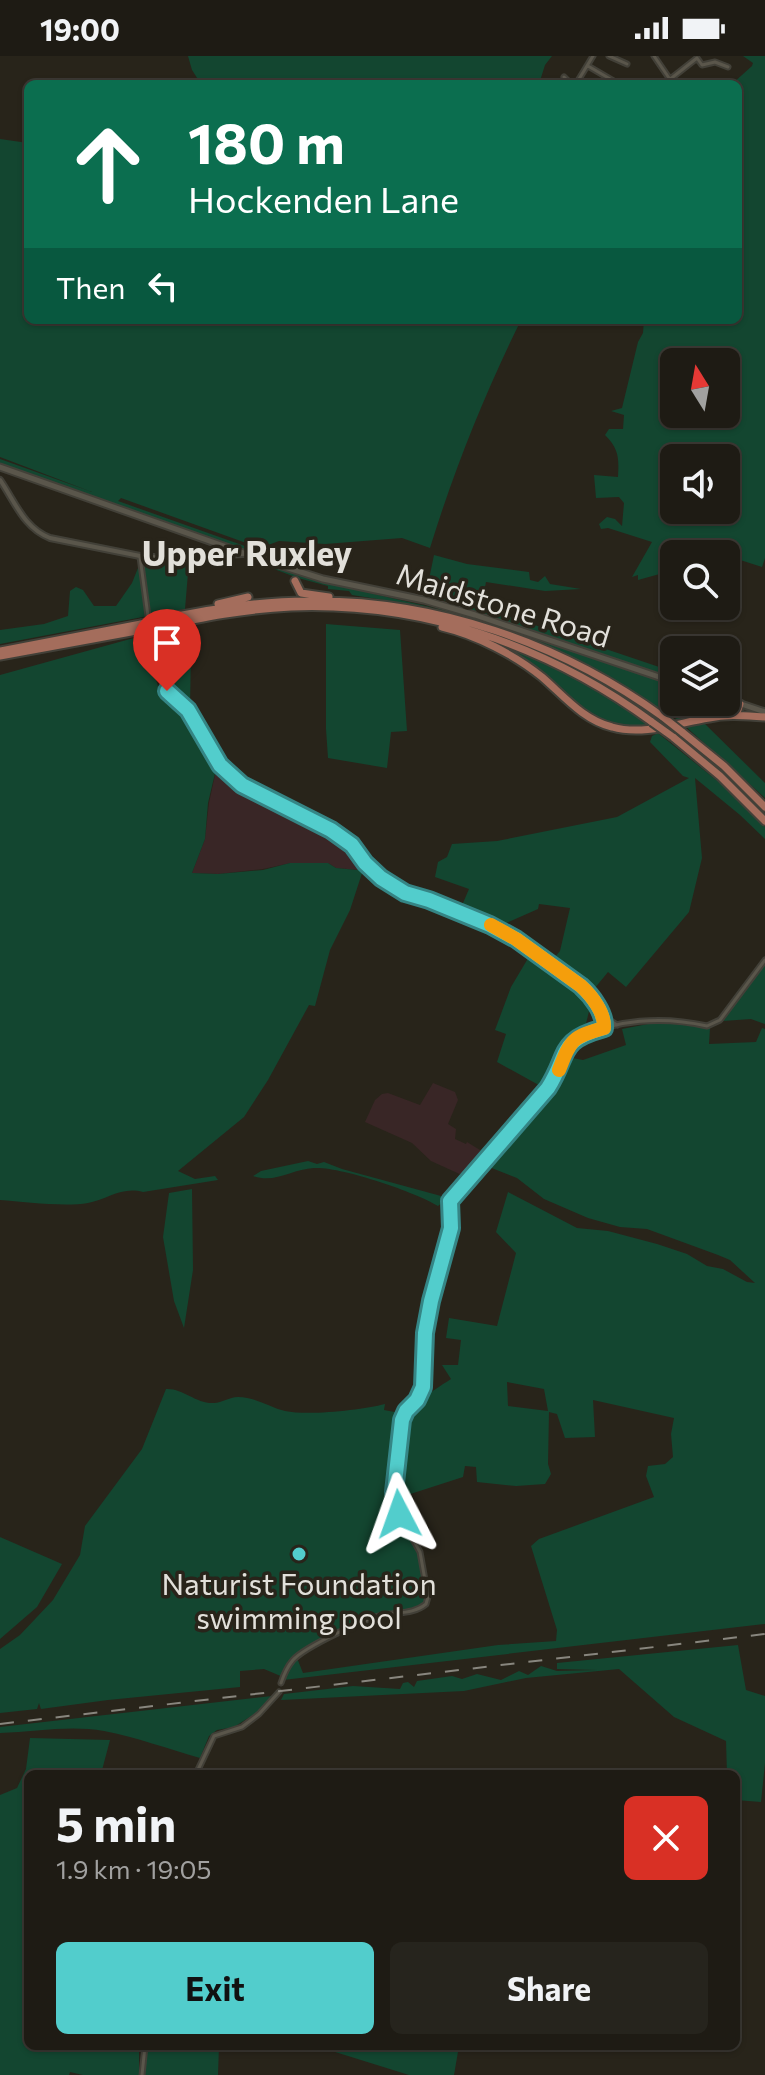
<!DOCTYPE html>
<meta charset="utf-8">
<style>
:root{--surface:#1e1b14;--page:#26241d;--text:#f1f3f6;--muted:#a1a1a0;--line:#3c3934;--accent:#52cdcc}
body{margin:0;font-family:Commissioner,sans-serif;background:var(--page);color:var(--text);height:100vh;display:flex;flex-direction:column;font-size:30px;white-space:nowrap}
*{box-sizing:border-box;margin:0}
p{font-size:26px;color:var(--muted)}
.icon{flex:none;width:44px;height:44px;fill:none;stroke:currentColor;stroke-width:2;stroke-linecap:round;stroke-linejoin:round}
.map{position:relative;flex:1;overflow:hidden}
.panel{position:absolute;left:24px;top:1714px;width:716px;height:280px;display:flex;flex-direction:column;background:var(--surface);border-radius:12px;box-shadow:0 2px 6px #0004,0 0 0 2px var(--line)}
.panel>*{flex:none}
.guide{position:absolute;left:24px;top:24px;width:718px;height:244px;border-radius:12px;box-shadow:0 2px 6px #0004,0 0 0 2px var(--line);background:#0b6e4f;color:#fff;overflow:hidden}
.needle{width:52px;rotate:349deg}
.tools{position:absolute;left:660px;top:292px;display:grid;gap:16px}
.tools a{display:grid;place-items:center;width:80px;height:80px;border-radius:12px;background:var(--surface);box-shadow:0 2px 6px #0004,0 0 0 2px var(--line);font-size:40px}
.pin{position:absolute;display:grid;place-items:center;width:68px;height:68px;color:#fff;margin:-82px -34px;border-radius:50% 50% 50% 0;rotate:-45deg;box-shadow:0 0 8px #0007}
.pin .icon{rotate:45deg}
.me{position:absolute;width:88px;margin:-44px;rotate:356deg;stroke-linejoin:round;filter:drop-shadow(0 0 6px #0008)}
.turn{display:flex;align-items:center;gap:28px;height:168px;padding:0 32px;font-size:36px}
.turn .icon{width:104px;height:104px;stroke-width:2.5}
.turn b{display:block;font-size:56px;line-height:68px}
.then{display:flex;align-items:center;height:76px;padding:0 32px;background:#0003;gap:16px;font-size:30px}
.round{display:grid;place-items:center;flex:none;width:84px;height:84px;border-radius:12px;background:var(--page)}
.overview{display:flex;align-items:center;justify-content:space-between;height:136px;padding:0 32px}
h1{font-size:48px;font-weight:700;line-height:60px}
.action{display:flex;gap:16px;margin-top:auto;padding:16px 32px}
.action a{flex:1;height:92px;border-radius:12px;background:var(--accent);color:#111;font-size:32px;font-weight:700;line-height:92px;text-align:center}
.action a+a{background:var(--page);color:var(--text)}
.status{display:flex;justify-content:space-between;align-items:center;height:56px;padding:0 40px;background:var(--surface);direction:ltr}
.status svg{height:22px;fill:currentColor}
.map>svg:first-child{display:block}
.industrial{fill:#392626}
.green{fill:#134630;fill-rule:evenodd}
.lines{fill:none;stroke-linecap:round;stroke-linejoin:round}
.minor-casing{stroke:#424038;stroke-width:7}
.tertiary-casing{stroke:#424038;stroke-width:8}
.secondary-casing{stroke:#424038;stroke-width:9}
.trunk-casing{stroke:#424038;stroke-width:11}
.minor{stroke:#5a564b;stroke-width:3}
.tertiary{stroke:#5a564b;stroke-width:4}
.secondary{stroke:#5a564b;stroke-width:5}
.trunk{stroke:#a46d5c;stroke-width:7}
.rail{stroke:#88867e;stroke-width:2;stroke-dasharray:14 14;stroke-linecap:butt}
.trunk-bridge-casing{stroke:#424038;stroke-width:11;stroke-linecap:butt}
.trunk-bridge{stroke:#a46d5c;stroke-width:7}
.route-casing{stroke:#358585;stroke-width:20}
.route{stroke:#52cdcc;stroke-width:14}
.slow{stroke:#f59e0b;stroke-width:14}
.poi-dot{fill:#52cdcc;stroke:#28241a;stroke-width:3}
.labels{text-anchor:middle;stroke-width:7;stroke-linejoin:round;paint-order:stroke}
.street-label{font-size:30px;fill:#e2e0da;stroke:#28241a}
.poi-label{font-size:30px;fill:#e2e0da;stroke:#28241a}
.quarter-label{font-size:34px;font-weight:bold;fill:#e2e0da;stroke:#28241a}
</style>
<div class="status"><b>19:00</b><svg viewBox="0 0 49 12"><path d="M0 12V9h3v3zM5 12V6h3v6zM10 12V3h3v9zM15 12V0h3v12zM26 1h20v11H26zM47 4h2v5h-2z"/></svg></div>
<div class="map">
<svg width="765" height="2019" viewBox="0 0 765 2019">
<rect width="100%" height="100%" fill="#28241a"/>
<!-- industrial -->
<path class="industrial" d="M 218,705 L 242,729 L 331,775 L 352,789 L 365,807 L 358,814 L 336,812 L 328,807 L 291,807 L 263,813 L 218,818 L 192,817 L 205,783 L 209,747 Z
M 433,1027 L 455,1036 L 458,1044 L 448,1068 L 456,1073 L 455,1083 L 466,1088 L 467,1086 L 488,1099 L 465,1125 L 464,1120 L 431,1105 L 412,1087 L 365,1066 L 375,1044 L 382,1038 L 388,1037 L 420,1049 Z"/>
<!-- green -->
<path class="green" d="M 188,0 L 552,0 L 545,9 L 539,28 L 201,28 L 192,14 Z
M 743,0 L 765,0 L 765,502 L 762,511 L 734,502 L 726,503 L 726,498 L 674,498 L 674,514 L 638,524 L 638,519 L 632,521 L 652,486 L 608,472 L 601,473 L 599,468 L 607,461 L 615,463 L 622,470 L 624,447 L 619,441 L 596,442 L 594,419 L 618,421 C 619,402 619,393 605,379 L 609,373 L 623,373 L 624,359 L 611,355 L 622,352 L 638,286 L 643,277 L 644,264 L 738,264 L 738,28 L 732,28 L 752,10 L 753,7 ZM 674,306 L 726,306 L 726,358 L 674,358 ZM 674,402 L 726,402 L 726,454 L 674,454 Z
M 0,83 L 28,87 L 28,264 L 521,264 C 485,337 454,414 430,492 L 402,482 L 325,488 L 279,485 L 260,492 L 121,442 L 118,445 L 259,495 L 247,497 L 0,408 L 0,403 L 92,436 L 0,401 Z
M 434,499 L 467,508 L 529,516 L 530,524 L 538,526 L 545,520 L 550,528 L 581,533 L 545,535 L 486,526 L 481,551 L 674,616 L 674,623 L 426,538 Z
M 239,500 L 335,529 L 474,561 L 674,629 L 674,646 L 725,646 L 731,648 L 734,653 L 731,656 L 680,665 L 584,607 L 530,584 L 434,552 L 352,539 L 349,535 L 328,533 L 328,530 L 298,522 Z
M 148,503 L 189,505 L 185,553 L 0,588 L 0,574 L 44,568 L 68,560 L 70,535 L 76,531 L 83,534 L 94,550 L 116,550 L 132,527 L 138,512 L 149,508 Z
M 326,568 L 400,574 L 407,675 L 391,676 L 387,712 L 328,702 L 326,673 Z
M 474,579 C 538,600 597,629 650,671 C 593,672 585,651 543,619 C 523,603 496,592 474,579 Z
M 141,580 L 158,630 L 189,662 L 217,709 L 208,747 L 205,783 L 192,817 L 218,818 L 263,814 L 290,807 L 328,807 L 336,812 L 357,814 L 365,808 L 350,854 L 330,894 L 315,950 L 309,949 L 268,1024 L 244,1061 L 178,1115 L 195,1123 L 215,1120 L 218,1124 L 143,1136 C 122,1130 108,1143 88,1147 C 65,1151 24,1146 0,1144 L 0,619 Z
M 191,594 L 190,652 L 169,633 L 164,622 Z
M 702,665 L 765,727 L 765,742 L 684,669 Z
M 658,677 L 725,731 L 765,771 L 765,783 L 740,759 L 695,722 L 702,802 L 689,856 L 626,931 L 608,916 L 590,938 L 550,907 L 560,895 L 570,852 L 539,848 L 538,853 L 502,869 L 460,854 L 469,833 L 435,821 L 438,806 L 447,801 L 452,788 L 497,785 L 617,761 L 689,722 L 683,720 L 650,686 L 652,680 Z
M 522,888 L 589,939 L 591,947 L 584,976 L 573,982 L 546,1033 L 497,1006 L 506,978 L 495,974 L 511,931 L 530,899 L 522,892 Z
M 765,907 L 765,968 L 751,963 L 723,965 Z
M 658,966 L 710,972 L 709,988 L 756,986 L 762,972 L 765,973 L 765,1568 L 283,1624 L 283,1621 L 264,1613 L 240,1615 L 240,1631 L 108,1644 L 41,1653 L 39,1647 L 37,1653 L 0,1657 L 0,1593 L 20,1579 L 53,1544 L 80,1499 L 85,1470 L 142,1393 L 166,1333 C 183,1332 196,1348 214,1347 C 222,1347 229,1341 238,1341 C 255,1341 269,1351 285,1355 C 308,1360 362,1354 385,1348 L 384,1354 L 400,1357 L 393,1447 L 420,1496 L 428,1541 L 425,1548 L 412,1555 L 384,1558 L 307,1594 L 297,1602 L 303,1617 L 498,1589 L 556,1585 L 557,1574 L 531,1490 L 539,1483 L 654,1441 L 646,1420 L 648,1410 L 665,1408 L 673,1401 L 671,1378 L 674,1362 L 593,1344 L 595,1381 L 565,1382 L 557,1358 L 549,1356 L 548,1408 L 551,1418 L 545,1428 L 516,1430 L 477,1426 L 476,1411 L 465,1410 L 463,1421 L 398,1442 C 397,1429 400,1416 402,1404 C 408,1352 406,1352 451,1323 L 442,1309 L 458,1309 L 461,1284 L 446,1282 L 449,1262 L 497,1270 L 516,1197 L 496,1176 L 508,1136 L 577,1172 L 608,1175 L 657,1188 L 687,1198 L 707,1210 L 723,1213 L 747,1226 L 755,1227 L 730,1204 L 718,1199 L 647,1173 L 620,1171 L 588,1162 L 544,1143 L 517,1122 L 484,1109 L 551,1032 L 567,1001 L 583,1004 L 626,989 L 622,973 ZM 507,1326 L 544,1333 L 548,1355 L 508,1350 Z
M 308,1105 L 317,1108 L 324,1106 L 342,1113 L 441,1140 L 444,1145 L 438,1150 C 416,1136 339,1110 314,1112 C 292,1113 275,1128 253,1120 L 261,1115 Z
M 192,1133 L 193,1214 L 184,1272 L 174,1245 L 163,1181 L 169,1137 Z
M 0,1481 L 62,1508 L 37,1551 L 0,1583 Z
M 738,1589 L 746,1634 L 765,1640 L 765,1707 L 761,1746 L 736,1744 L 736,1718 L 727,1718 L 726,1685 L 674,1661 L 619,1613 L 526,1622 L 464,1635 L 281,1644 L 284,1638 L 353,1630 L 400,1633 L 403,1627 L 408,1626 L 414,1631 L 417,1625 L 452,1620 L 462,1623 L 477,1618 L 501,1624 L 519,1615 L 528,1619 L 541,1610 L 557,1615 L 597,1614 L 557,1613 L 557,1607 Z
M 272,1640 L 256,1657 L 234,1671 L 217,1674 L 209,1680 L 200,1702 C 168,1693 136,1681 104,1675 C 69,1669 35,1676 0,1677 L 0,1671 Z
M 30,1682 L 110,1684 L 101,1718 L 28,1718 L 28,1990 L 139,1990 L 139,2019 L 83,2019 L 70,2016 L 69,2019 L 0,2019 L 0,1739 L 17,1732 L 26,1713 Z
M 147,1990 L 219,1990 L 218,2019 L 145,2019 Z
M 303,1990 L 459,1990 L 454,2019 L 409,2019 L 332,1995 Z"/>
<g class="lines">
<defs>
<path id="minor" d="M 609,0 L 627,8
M 654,0 L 669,22
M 588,10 L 617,27
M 564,21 L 571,28
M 639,27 L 640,28
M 576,28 L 593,0
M 664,28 L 697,2 L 702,9 L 715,6 L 728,11
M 140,501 L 148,560
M 151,576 L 157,616 L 167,635 L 188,654 L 220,709 L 242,729 L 331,774 L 352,789 L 365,807 L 381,822 L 405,837 L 429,844 L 490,869 L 516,883 L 581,930 C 597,943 598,958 617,969
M 281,1627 C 284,1618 287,1611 293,1604 C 305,1591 365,1562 384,1559 C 398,1556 414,1558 426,1548 L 428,1541 L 420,1496 L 399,1458 L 395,1445 L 395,1427 L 402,1364 L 406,1355 L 417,1344 L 423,1331 L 425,1277 L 431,1245 L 451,1172 L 450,1145 L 548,1032 C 557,1017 562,995 574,983 C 616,963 663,960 707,970 L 720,964 L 765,904
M 196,1718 L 214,1680 L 242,1671 L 259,1658 L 279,1636
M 142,2019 L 145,1990"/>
<path id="tertiary" d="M 0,424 C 15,446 24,472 50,482 L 140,500 L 165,502 L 243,498"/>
<path id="secondary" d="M 0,411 L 266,505 L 323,523 L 424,544 L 475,559 L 674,626
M 726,643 L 765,656"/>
<path id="trunk" d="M 295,525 L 301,537 L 329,541
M 218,548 L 248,541
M 156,564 C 206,554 257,545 308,545 C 435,543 561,587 663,661
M 158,571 C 201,562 246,553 291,551 C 422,546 547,589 652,666
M 442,571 C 476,579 515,599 542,621 C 563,639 583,664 612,671 C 644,680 677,667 709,662 C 728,658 746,660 765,661
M 0,595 L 141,568
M 0,600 L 142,574
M 731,659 L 738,654 L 740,648
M 682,676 L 724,710 L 765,751
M 673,681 L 720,720 L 765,765"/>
</defs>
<!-- minor casing -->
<use href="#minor" class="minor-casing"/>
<!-- tertiary casing -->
<use href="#tertiary" class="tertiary-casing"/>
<!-- secondary casing -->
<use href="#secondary" class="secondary-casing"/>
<!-- trunk casing -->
<use href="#trunk" class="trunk-casing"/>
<!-- minor -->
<use href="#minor" class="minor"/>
<!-- tertiary -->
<use href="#tertiary" class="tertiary"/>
<!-- secondary -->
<use href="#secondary" class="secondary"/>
<!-- trunk -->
<use href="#trunk" class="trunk"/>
<!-- rail -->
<path class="rail" d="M 0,1668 L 765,1578"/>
<defs>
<path id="trunk-bridge" d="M 141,568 L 156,564
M 142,574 L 158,571
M 663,661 L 682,676
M 652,666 L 673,681"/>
</defs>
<!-- trunk-bridge casing -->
<use href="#trunk-bridge" class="trunk-bridge-casing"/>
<!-- trunk-bridge -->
<use href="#trunk-bridge" class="trunk-bridge"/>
</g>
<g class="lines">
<defs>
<path id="route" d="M 167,635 L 188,654 L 220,709 L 242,729 L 331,774 L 352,789 L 365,807 L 381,822 L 405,837 L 429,844 L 490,869 L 516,883 L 581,930 C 592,940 605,957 604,972 C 557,985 570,997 548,1032 L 450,1145 L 451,1172 L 431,1245 L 425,1277 L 423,1331 L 417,1344 L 406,1355 L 402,1364 L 394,1436 L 399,1458"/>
</defs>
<!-- route casing -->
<use href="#route" class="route-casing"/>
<!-- route -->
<use href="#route" class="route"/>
<!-- slow -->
<path class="slow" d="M 491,869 L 516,883 L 581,930 C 592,940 605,957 604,972 C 572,981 571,983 559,1014"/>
</g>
<!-- markers -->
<circle class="poi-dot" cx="299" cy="1498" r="8"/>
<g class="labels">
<!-- street labels -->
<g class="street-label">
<text transform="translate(503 550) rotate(17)" y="10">Maidstone Road</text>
</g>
<!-- poi labels -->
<g class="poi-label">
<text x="299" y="1539">Naturist Foundation<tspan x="299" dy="34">swimming pool</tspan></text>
</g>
<!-- quarter labels -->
<g class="quarter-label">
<text x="247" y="510">Upper Ruxley</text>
</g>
</g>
</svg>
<div class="tools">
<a><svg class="needle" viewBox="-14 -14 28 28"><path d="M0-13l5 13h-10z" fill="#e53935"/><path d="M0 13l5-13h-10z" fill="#a1a1a0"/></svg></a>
<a><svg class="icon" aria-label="sound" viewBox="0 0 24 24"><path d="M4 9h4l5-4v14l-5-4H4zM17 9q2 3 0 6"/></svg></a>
<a><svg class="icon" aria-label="search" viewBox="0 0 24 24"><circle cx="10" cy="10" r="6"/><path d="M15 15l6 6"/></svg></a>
<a><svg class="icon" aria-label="layers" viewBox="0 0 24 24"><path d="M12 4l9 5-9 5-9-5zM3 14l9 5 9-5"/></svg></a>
</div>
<div class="pin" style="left:167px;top:635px;background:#d93025"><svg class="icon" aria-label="arrive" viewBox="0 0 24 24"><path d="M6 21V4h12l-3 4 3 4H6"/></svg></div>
<svg class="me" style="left:399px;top:1458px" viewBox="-20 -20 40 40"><path d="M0-17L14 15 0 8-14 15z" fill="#52cdcc" stroke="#fff" stroke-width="4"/></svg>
<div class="guide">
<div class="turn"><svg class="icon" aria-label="ahead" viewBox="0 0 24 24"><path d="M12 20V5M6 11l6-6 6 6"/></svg><div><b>180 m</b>Hockenden Lane</div></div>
<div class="then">Then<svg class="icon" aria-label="left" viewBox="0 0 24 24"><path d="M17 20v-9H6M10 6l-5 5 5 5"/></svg></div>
</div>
<section class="panel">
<div class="overview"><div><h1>5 min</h1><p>1.9 km · 19:05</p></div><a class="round" style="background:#d93025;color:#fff"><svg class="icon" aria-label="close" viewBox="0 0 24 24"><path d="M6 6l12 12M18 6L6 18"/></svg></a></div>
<div class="action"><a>Exit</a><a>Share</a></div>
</section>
</div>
